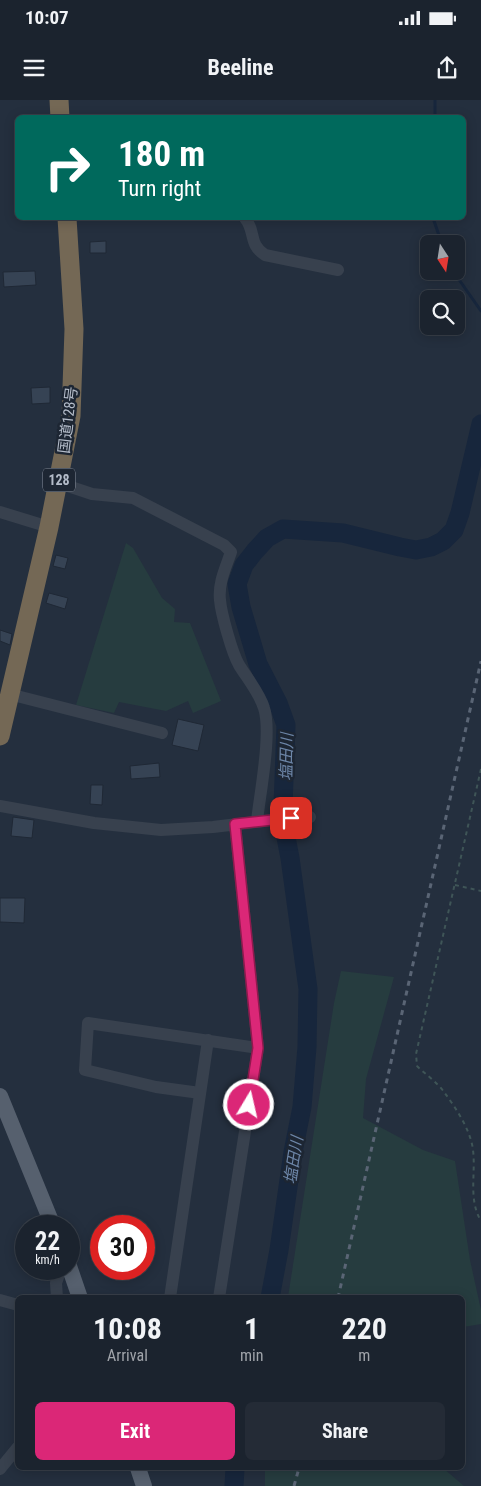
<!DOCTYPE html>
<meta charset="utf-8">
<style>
:root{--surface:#1b232e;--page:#242b36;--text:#f1f3f6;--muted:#a0a4aa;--line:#39404a;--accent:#db2777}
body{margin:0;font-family:"Roboto Condensed","Noto Sans JP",sans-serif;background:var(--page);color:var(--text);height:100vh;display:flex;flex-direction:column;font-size:19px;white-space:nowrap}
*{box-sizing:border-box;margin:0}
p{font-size:16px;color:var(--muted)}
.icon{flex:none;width:28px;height:28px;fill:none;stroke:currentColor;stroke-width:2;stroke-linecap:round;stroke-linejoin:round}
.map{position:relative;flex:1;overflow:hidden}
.details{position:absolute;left:15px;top:1195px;width:450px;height:175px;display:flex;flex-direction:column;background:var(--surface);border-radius:8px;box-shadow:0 2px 12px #0003,0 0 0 1px var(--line)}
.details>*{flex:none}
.top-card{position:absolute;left:15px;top:15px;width:451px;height:105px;border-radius:8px;box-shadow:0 2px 12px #0003,0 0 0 1px var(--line);background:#00695c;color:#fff;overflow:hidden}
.needle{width:32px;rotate:168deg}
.buttons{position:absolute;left:420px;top:135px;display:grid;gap:10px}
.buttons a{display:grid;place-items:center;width:45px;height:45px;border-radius:8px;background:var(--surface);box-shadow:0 2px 12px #0003,0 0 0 1px var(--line);font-size:25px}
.speed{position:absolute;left:15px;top:1115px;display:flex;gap:10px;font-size:25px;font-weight:700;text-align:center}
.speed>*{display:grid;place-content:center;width:65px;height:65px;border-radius:50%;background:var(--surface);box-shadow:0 2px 12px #0003,0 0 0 1px var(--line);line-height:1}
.speed small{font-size:12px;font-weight:400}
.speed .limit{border:8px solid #d22;background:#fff;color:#111}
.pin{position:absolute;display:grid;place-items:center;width:42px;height:42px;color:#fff;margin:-21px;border-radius:10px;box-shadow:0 2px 8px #0006}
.me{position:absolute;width:55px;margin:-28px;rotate:9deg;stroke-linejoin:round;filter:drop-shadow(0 0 4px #0008)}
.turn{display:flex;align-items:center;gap:18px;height:105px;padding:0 20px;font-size:22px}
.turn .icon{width:65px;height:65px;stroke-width:2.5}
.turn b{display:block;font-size:35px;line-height:42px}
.eta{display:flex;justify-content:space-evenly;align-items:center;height:85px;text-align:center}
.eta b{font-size:30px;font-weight:700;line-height:35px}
.primary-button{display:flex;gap:10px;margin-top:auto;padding:10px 20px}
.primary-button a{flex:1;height:58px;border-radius:8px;background:var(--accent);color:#fff;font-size:20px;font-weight:700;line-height:58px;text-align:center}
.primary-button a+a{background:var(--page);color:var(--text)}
.status{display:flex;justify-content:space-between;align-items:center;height:35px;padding:0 25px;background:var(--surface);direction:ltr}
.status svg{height:14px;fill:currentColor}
header{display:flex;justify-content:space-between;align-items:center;height:65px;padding:0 20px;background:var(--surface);font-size:22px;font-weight:700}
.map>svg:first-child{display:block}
.green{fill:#263c3f}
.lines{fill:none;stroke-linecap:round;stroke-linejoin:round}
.stream{stroke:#17263c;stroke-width:3}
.river{stroke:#17263c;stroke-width:19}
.building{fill:#364354;stroke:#1f2835}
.path{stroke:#3f5557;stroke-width:2;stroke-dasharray:4 4;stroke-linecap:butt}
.minor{stroke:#38414e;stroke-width:12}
.major{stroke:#56606e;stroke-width:16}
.highway{stroke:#746855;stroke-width:19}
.rail{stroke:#5a6575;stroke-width:3;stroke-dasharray:5 5;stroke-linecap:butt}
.route-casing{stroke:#8e194d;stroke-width:12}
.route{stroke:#db2777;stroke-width:9}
.labels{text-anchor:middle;stroke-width:5;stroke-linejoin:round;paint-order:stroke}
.shield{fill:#1d2633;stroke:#878f9c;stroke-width:1}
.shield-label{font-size:14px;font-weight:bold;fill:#b4bcc9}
.street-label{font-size:15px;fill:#b4bcc9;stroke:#1d2633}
.water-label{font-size:16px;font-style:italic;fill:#6d86a8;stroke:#1d2633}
</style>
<div class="status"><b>10:07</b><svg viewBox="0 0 49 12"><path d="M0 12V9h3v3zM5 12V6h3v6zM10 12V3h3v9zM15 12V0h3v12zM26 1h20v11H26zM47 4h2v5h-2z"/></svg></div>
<header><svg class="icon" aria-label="menu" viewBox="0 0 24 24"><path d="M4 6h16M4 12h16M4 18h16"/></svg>Beeline<svg class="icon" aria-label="share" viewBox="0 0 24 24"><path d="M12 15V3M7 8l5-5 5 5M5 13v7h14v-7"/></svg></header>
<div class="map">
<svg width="481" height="1386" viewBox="0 0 481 1386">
<rect width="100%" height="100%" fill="#242f3e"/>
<!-- green -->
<path class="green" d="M 126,443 L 133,448 L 162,498 L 175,509 L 174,522 L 190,523 L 221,601 L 193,613 L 188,601 L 166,611 L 119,602 L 114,613 L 76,605 Z
M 341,871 L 394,877 L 366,979 L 363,1018 L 423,1050 L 455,1061 L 470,1160 L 481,1210 L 481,1224 L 463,1227 L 462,1198 L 288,1197 L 334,903 Z
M 265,1368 L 443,1368 L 464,1386 L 265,1386 Z"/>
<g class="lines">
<!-- stream -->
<path class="stream" d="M 435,0 L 435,18
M 433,118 L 442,144
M 453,171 L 481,211"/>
<!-- river -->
<path class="river" d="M 270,1198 L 279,1150 L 293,1052 L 302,1007 L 307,947 L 308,889 L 290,758 L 284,727 L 283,706 L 286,625 L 278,603 L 258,564 L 241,507 L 237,484 L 244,465 L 255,451 L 267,438 L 283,429 L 343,433 L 400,447 L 416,450 L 431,447 L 443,441 L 454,430 L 460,413 L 481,324
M 234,1386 L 235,1368"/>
</g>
<!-- building -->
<path class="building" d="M 106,141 L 106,153 L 90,153 L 90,142 Z
M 35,171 L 36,185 L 4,187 L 3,172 Z
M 50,287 L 50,303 L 32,304 L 31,288 Z
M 56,455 L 68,458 L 65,469 L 53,466 Z
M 49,493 L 68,498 L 65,509 L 46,503 Z
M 0,530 L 12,534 L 10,545 L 0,541 Z
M 178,619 L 204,625 L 198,651 L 172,645 Z
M 159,663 L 160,677 L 131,679 L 130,666 Z
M 91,685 L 103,685 L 102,705 L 90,704 Z
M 13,717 L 34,720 L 32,738 L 11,736 Z
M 0,798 L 25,798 L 24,823 L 0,822 Z"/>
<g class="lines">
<!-- path -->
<path class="path" d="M 481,669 L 416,954 L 417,966 C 425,974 437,982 444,992 C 456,1008 471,1031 473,1050 C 476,1074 468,1099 481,1121
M 455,785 L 481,791"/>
<!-- minor -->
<path class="minor" d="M 245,118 C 256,131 248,144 265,155 L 338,170
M 59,383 L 92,394 L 133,398 L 224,445 L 231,452 C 226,467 218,483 220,500 C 221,513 232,553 239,565 C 247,578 260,594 264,608 C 272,633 260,693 257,721
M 0,412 L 49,427
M 9,594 L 162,633
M 0,706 L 94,723 L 161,730 L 213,727 L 272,720 L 310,717
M 200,993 L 156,987 L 85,970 L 88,923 L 258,948
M 57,1198 L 56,1183 L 61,1169
M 170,1198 L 208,940
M 219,1198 L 258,948 L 235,724
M 0,1200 L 18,1205
M 0,1369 L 18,1347"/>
<!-- major -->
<path class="major" d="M 0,996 L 53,1126
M 69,1166 L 80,1198
M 138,1368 L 144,1386"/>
<!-- highway -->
<path class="highway" d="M 59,0 L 60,18
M 0,636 L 49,427 L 71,316 L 74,229 L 67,118"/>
<!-- rail -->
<path class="rail" d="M 338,1198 L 481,561
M 294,1386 L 299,1368"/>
</g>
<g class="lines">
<defs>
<path id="route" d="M 249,1005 L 258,948 L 235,724 L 291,718"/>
</defs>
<!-- route casing -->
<use href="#route" class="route-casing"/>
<!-- route -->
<use href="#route" class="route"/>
</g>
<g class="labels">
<!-- shield labels -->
<rect class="shield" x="43" y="368.5" width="32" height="23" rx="4"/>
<g class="shield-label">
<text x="59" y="385">128</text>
</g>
<!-- street labels -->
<g class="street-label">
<text transform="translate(68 320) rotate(-83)" y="5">国道128号</text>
</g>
<!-- water labels -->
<g class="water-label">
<text transform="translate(286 657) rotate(-89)" y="6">塩田川</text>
<text transform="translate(293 1060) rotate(-81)" y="6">塩田川</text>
</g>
</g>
</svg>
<div class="buttons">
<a><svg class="needle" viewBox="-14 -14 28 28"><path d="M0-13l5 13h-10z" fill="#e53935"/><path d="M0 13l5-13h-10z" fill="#a0a4aa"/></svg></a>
<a><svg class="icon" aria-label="search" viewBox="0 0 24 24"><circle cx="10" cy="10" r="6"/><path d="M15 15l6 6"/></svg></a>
</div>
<div class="speed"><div>22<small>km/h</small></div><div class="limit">30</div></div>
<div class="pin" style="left:291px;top:718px;background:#d93025"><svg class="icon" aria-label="arrive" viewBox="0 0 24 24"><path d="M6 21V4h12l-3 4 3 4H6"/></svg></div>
<svg class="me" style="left:249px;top:1005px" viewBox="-20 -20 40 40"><circle r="17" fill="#db2777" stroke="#fff" stroke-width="3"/><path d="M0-11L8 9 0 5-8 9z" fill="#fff"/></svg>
<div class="top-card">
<div class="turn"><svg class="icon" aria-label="right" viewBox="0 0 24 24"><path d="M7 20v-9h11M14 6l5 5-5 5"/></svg><div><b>180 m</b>Turn right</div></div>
</div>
<section class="details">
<div class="eta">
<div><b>10:08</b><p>Arrival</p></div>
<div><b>1</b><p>min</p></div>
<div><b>220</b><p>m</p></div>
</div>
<div class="primary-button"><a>Exit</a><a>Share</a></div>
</section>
</div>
